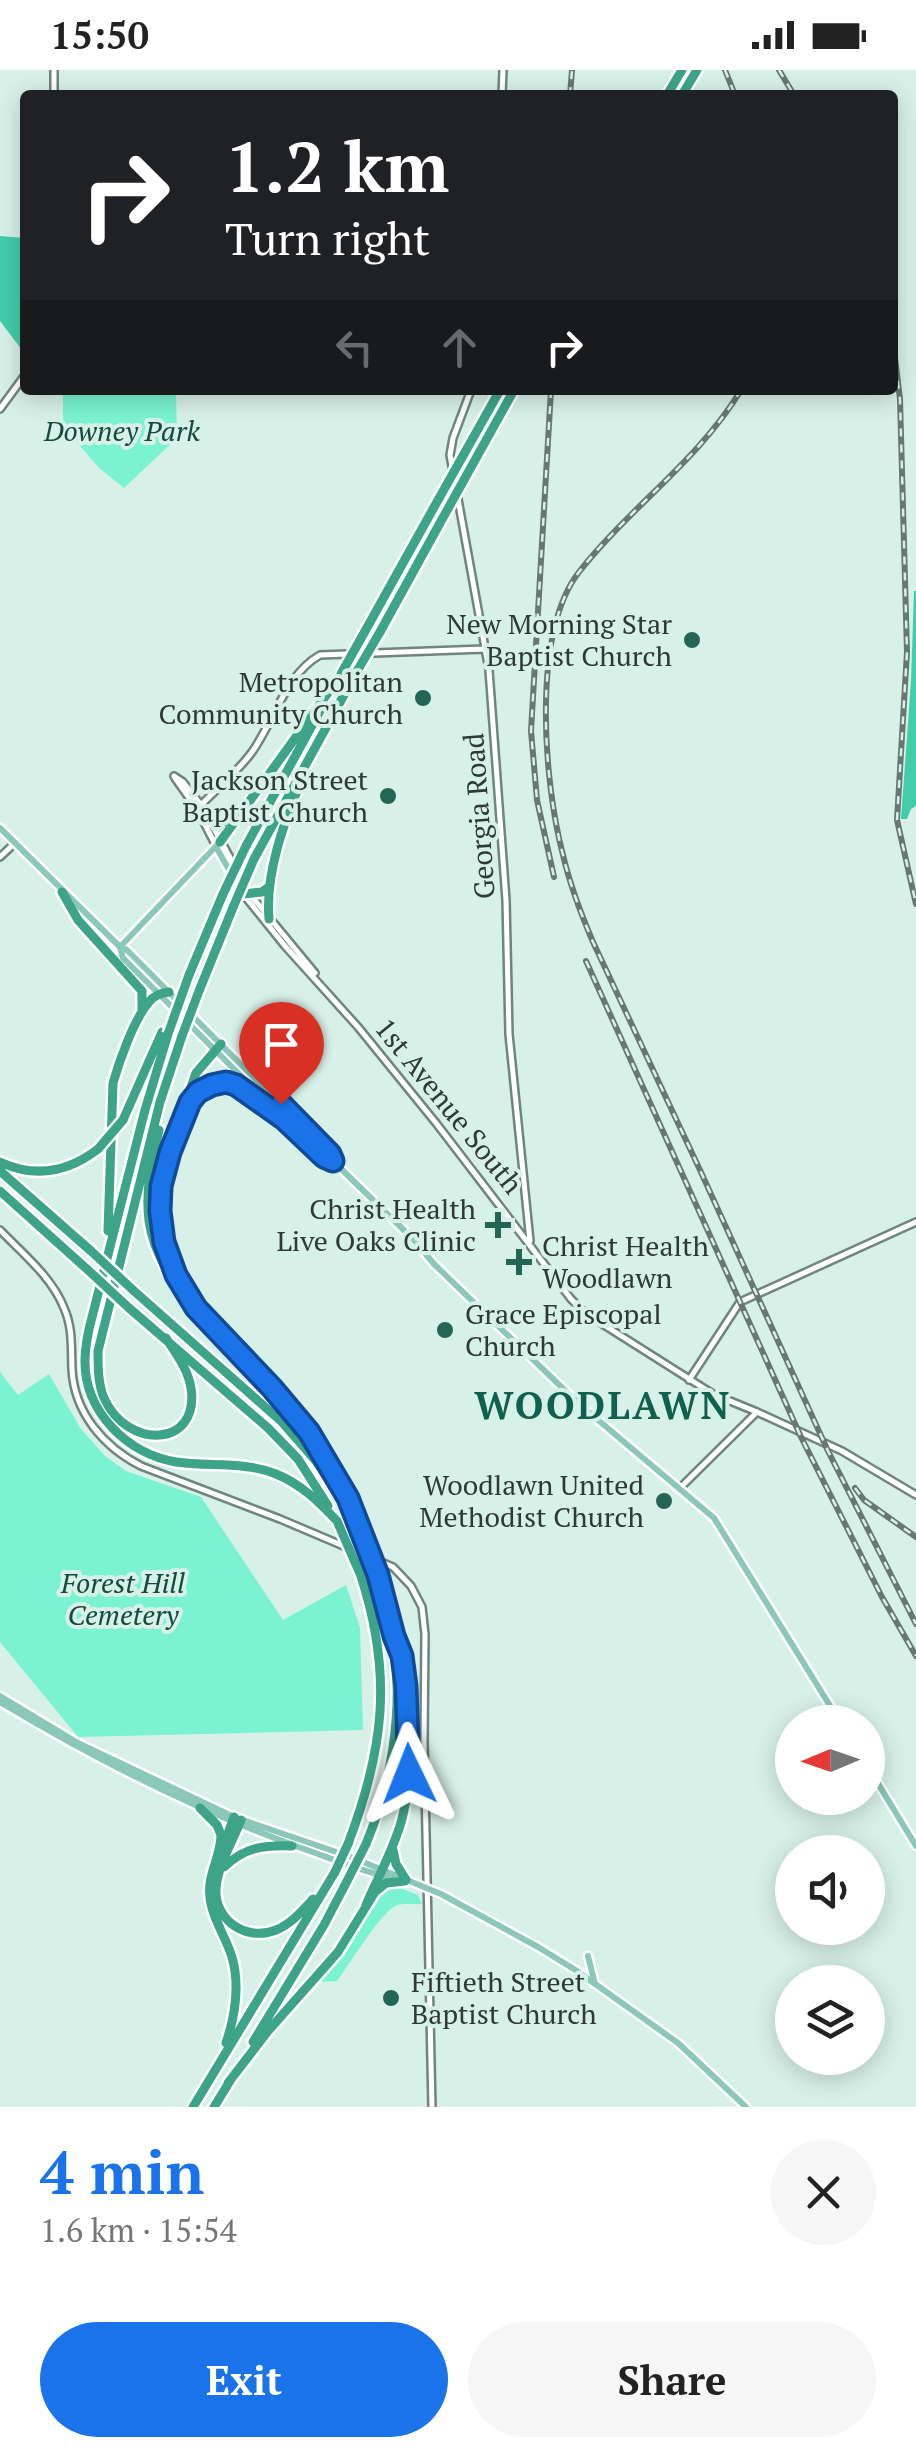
<!DOCTYPE html>
<meta charset="utf-8">
<style>
:root{--surface:#fff;--page:#f6f6f6;--text:#222;--muted:#767676;--accent:#1a73e8}
body{margin:0;font-family:"PT Serif",serif;background:var(--page);color:var(--text);height:100vh;display:flex;flex-direction:column;font-size:38px;white-space:nowrap}
*{box-sizing:border-box;margin:0}
p{font-size:32px;color:var(--muted)}
.icon{flex:none;width:55px;height:55px;fill:none;stroke:currentColor;stroke-width:2;stroke-linecap:round;stroke-linejoin:round}
.map{position:relative;height:2037px;overflow:hidden}
.sheet{display:flex;flex-direction:column;background:var(--surface);flex:1}
.sheet>*{flex:none}
.banner{position:absolute;left:20px;top:20px;width:878px;height:305px;border-radius:10px;box-shadow:0 5px 25px #0003;background:#202124;color:#fff;overflow:hidden}
.needle{width:65px;rotate:268deg}
.tools{position:absolute;left:775px;top:1635px;display:grid;gap:20px}
.tools a{display:grid;place-items:center;width:110px;height:110px;border-radius:50%;background:var(--surface);box-shadow:0 5px 25px #0003;font-size:50px}
.pin{position:absolute;display:grid;place-items:center;width:85px;height:85px;color:#fff;margin:-102px -42px;border-radius:50% 50% 50% 0;rotate:-45deg;box-shadow:0 0 10px #0007}
.pin .icon{rotate:45deg}
.me{position:absolute;width:110px;margin:-55px;rotate:358deg;stroke-linejoin:round;filter:drop-shadow(0 0 8px #0008)}
.turn{display:flex;align-items:center;gap:35px;height:210px;padding:0 40px;font-size:45px}
.turn .icon{width:130px;height:130px;stroke-width:2.5}
.turn b{display:block;font-size:70px;line-height:85px}
.lanes{display:flex;align-items:center;height:95px;padding:0 40px;background:#0003;justify-content:center;gap:50px;direction:ltr}
.lanes .off{opacity:.35}
.round{display:grid;place-items:center;flex:none;width:105px;height:105px;border-radius:52px;background:var(--page)}
.overview{display:flex;align-items:center;justify-content:space-between;height:170px;padding:0 40px}
h1{font-size:60px;font-weight:600;line-height:75px;color:var(--accent)}
.button{display:flex;gap:20px;margin-top:auto;padding:20px 40px}
.button a{flex:1;height:115px;border-radius:60px;background:var(--accent);color:#fff;font-size:40px;font-weight:600;line-height:115px;text-align:center}
.button a+a{background:var(--page);color:var(--text)}
.status{display:flex;justify-content:space-between;align-items:center;height:70px;padding:0 50px;background:var(--surface);direction:ltr}
.status svg{height:28px;fill:currentColor}
.map>svg:first-child{display:block}
.green{fill:#7bf3d2}
.forest{fill:#43ccaa}
.lines{fill:none;stroke-linecap:round;stroke-linejoin:round}
.minor-casing{stroke:#6f857e;stroke-width:10}
.major-casing{stroke:#fff;stroke-width:11}
.highway-casing{stroke:#fff;stroke-width:14}
.minor{stroke:#fff;stroke-width:5}
.major{stroke:#8bc8b9;stroke-width:6}
.highway{stroke:#3da48a;stroke-width:9}
.rail-casing{stroke:#687772;stroke-width:6}
.rail{stroke:#d8f1e8;stroke-width:2.5;stroke-dasharray:8;stroke-linecap:butt}
.highway-bridge-casing{stroke:#fff;stroke-width:14;stroke-linecap:butt}
.highway-bridge{stroke:#3da48a;stroke-width:9}
.route-casing{stroke:#114b97;stroke-width:25}
.route{stroke:#1a73e8;stroke-width:18}
.poi-dot{fill:#246554;stroke:#d8f1e8;stroke-width:4}
.labels{text-anchor:middle;stroke-width:8;stroke-linejoin:round;paint-order:stroke}
.park-label{font-size:28px;font-style:italic;fill:#134c3e;stroke:#d8f1e8}
.poi-label{font-size:28px;fill:#2f3936;stroke:#d8f1e8;text-anchor:end}
.street-label{font-size:28px;fill:#2f3936;stroke:#d8f1e8}
.district-label{font-size:38px;font-weight:bold;letter-spacing:2.5px;fill:#0f614e;stroke:#d8f1e8}
</style>
<div class="status"><b>15:50</b><svg viewBox="0 0 49 12"><path d="M0 12V9h3v3zM5 12V6h3v6zM10 12V3h3v9zM15 12V0h3v12zM26 1h20v11H26zM47 4h2v5h-2z"/></svg></div>
<div class="map">
<svg width="916" height="2037" viewBox="0 0 916 2037">
<rect width="100%" height="100%" fill="#d8f1e8"/>
<!-- green -->
<path class="green" d="M 63,320 L 176,320 L 177,368 L 124,418 L 99,398 L 63,356 Z
M 0,1302 L 18,1325 L 49,1304 L 81,1359 L 105,1386 L 126,1401 L 201,1427 L 283,1550 L 346,1515 L 360,1558 L 363,1660 L 78,1667 L 0,1572 Z
M 385,1816 L 398,1817 L 418,1825 L 422,1834 C 415,1835 405,1833 398,1835 C 382,1839 349,1896 337,1911 L 316,1912 L 346,1878 Z"/>
<!-- forest -->
<path class="forest" d="M 0,166 L 25,168 L 25,284 L 0,251 Z
M 914,521 L 916,521 L 916,736 L 911,739 L 907,749 L 901,749 L 911,611 Z"/>
<g class="lines">
<defs>
<path id="minor" d="M 54,0 L 54,25
M 502,25 L 503,0
M 471,320 L 453,368 L 450,385 L 489,600 L 506,830 L 509,964 L 530,1171
M 0,339 L 25,305
M 174,706 L 183,712 L 201,735 L 244,813
M 175,708 L 197,739 L 216,776
M 197,739 C 215,720 237,703 252,682 C 274,651 286,604 320,585 L 484,579
M 0,787 L 15,773
M 249,823 L 315,903
M 243,824 L 285,876 L 358,957 L 436,1053 L 571,1229 L 585,1243 L 713,1324 L 757,1342 L 842,1381 L 916,1425
M 0,1160 C 22,1183 52,1207 64,1238 C 73,1258 71,1277 72,1299 C 74,1343 104,1377 141,1396 L 280,1449 L 393,1497 L 411,1516 L 422,1537 L 425,1564 L 424,1672 L 432,2037
M 689,1310 L 740,1232 L 916,1152
M 680,1418 L 757,1342"/>
<path id="major" d="M 0,758 L 120,877 L 127,880 L 330,1084 L 332,1090
M 216,777 L 240,819
M 120,877 L 123,888 L 270,1035
M 120,877 L 220,772
M 282,1047 L 324,1087 L 333,1091 L 413,1169 L 434,1194 L 578,1333 L 714,1448 L 840,1652
M 0,1626 L 78,1673 L 234,1747 L 351,1787 L 441,1824 L 538,1877 L 577,1901 L 678,1973 L 746,2037
M 0,1632 C 103,1694 205,1745 318,1784 C 345,1794 371,1804 399,1810
M 868,1697 L 916,1776
M 588,1886 L 595,1914"/>
<path id="highway" d="M 667,25 L 682,0
M 682,25 L 697,0
M 380,562 L 440,453
M 364,563 L 433,439
M 210,750 L 233,753
M 220,772 L 338,609
M 246,776 L 320,641
M 254,789 L 356,603
M 62,822 L 78,850 L 142,921 L 142,941
M 243,824 L 262,822 L 269,817
M 269,849 C 265,803 284,753 301,711
M 189,905 L 223,824
M 199,921 L 234,835
M 168,964 L 145,1040 L 89,1259 C 87,1269 85,1280 85,1290 C 84,1341 127,1384 176,1392 C 209,1397 244,1391 276,1404 C 301,1414 319,1432 337,1451
M 184,1037 L 196,1003 L 221,974
M 123,1050 L 162,962
M 159,1060 C 152,1089 145,1120 149,1151 C 156,1203 198,1239 233,1275 C 282,1328 339,1385 358,1456
M 0,1092 C 35,1108 67,1103 98,1079
M 0,1101 L 91,1181
M 0,1121 L 88,1200
M 108,1161 L 113,1013 C 119,992 134,949 149,932 C 154,925 161,923 169,922
M 179,1210 C 168,1191 161,1165 160,1143 C 158,1116 178,1043 196,1025 C 203,1018 215,1013 224,1013 C 242,1013 267,1040 284,1049
M 134,1221 L 282,1352 L 316,1391 L 345,1434
M 129,1238 L 268,1358 L 298,1389 L 328,1436
M 166,1268 C 176,1284 188,1299 191,1318 C 200,1378 127,1380 104,1328 C 98,1314 98,1296 98,1281 L 160,1032 L 182,966
M 200,1738 L 217,1755 L 221,1765 C 221,1786 207,1805 210,1827 C 212,1848 226,1867 232,1887 C 240,1915 235,1946 226,1973
M 241,1750 C 233,1771 218,1795 216,1818 C 214,1850 246,1872 276,1860 C 291,1854 302,1841 313,1829
M 348,1774 C 384,1679 393,1605 361,1506
M 366,1774 C 400,1692 407,1605 383,1519
M 223,1777 L 234,1747
M 393,1780 L 396,1794 L 406,1810
M 224,1797 C 245,1777 264,1775 292,1776
M 366,1835 C 378,1807 394,1779 402,1749 C 413,1708 412,1604 394,1566
M 253,1972 L 324,1855 L 345,1815
M 228,2013 L 268,1961 L 338,1882 L 375,1822 L 386,1813 L 405,1811
M 193,2037 L 335,1802
M 214,2037 L 230,2011"/>
</defs>
<!-- minor casing -->
<use href="#minor" class="minor-casing"/>
<!-- major casing -->
<use href="#major" class="major-casing"/>
<!-- highway casing -->
<use href="#highway" class="highway-casing"/>
<!-- minor -->
<use href="#minor" class="minor"/>
<!-- major -->
<use href="#major" class="major"/>
<!-- highway -->
<use href="#highway" class="highway"/>
<defs>
<path id="rail" d="M 725,0 L 735,25
M 779,0 L 794,25
M 570,25 L 572,0
M 892,263 L 900,329 L 907,582 L 897,750 L 916,834
M 551,320 L 531,661 L 537,730 L 554,807
M 741,320 C 699,390 629,438 579,502 C 531,564 544,713 563,785 C 570,815 581,844 593,872 L 700,1100 L 828,1381 L 916,1554
M 586,891 L 801,1367 L 882,1527 L 916,1586
M 855,1418 L 864,1430 L 916,1467"/>
</defs>
<!-- rail casing -->
<use href="#rail" class="rail-casing"/>
<!-- rail -->
<use href="#rail" class="rail"/>
<defs>
<path id="highway-bridge" d="M 433,439 L 500,320
M 440,453 L 514,320
M 356,603 L 380,562
M 341,604 L 364,563
M 223,824 L 246,776
M 234,835 L 254,789
M 168,964 L 189,905
M 182,966 L 199,921
M 98,1079 L 123,1050
M 91,1181 L 134,1221
M 88,1200 L 129,1238
M 337,1451 L 361,1506
M 363,1467 L 383,1519
M 335,1802 L 348,1774
M 345,1815 L 366,1774"/>
</defs>
<!-- highway-bridge casing -->
<use href="#highway-bridge" class="highway-bridge-casing"/>
<!-- highway-bridge -->
<use href="#highway-bridge" class="highway-bridge"/>
</g>
<g class="lines">
<defs>
<path id="route" d="M 281,1034 L 330,1084 L 333,1091 L 324,1087 L 284,1049 L 236,1015 L 226,1012 L 212,1015 L 198,1022 L 190,1032 L 170,1082 L 161,1116 L 160,1141 L 164,1172 L 176,1205 L 196,1238 L 272,1318 L 309,1362 L 348,1428 L 378,1505 L 394,1566 L 402,1586 L 406,1616 L 409,1704"/>
</defs>
<!-- route casing -->
<use href="#route" class="route-casing"/>
<!-- route -->
<use href="#route" class="route"/>
</g>
<!-- markers -->
<g class="poi-dot">
<circle cx="692" cy="570" r="10"/>
<circle cx="423" cy="628" r="10"/>
<circle cx="388" cy="726" r="10"/>
<path d="M493 1140h10v10h10v10h-10v10h-10v-10h-10v-10h10z"/>
<path d="M514 1177h10v10h10v10h-10v10h-10v-10h-10v-10h10z"/>
<circle cx="445" cy="1260" r="10"/>
<circle cx="664" cy="1431" r="10"/>
<circle cx="391" cy="1928" r="10"/>
</g>
<g class="labels">
<!-- park labels -->
<g class="park-label">
<text x="122" y="371">Downey Park</text>
<text x="123" y="1523">Forest Hill<tspan x="123" dy="32">Cemetery</tspan></text>
</g>
<!-- poi labels -->
<g class="poi-label">
<text x="672" y="564">New Morning Star<tspan x="672" dy="32">Baptist Church</tspan></text>
<text x="403" y="622">Metropolitan<tspan x="403" dy="32">Community Church</tspan></text>
<text x="368" y="720">Jackson Street<tspan x="368" dy="32">Baptist Church</tspan></text>
<text x="476" y="1149">Christ Health<tspan x="476" dy="32">Live Oaks Clinic</tspan></text>
<text x="542" y="1186" text-anchor="start">Christ Health<tspan x="542" dy="32">Woodlawn</tspan></text>
<text x="465" y="1254" text-anchor="start">Grace Episcopal<tspan x="465" dy="32">Church</tspan></text>
<text x="644" y="1425">Woodlawn United<tspan x="644" dy="32">Methodist Church</tspan></text>
<text x="411" y="1922" text-anchor="start">Fiftieth Street<tspan x="411" dy="32">Baptist Church</tspan></text>
</g>
<!-- street labels -->
<g class="street-label">
<text transform="translate(479 746) rotate(-94)" y="10">Georgia Road</text>
<text transform="translate(449 1036) rotate(51)" y="10">1st Avenue South</text>
</g>
<!-- district labels -->
<g class="district-label">
<text x="603" y="1349">WOODLAWN</text>
</g>
</g>
</svg>
<div class="tools">
<a><svg class="needle" viewBox="-14 -14 28 28"><path d="M0-13l5 13h-10z" fill="#e53935"/><path d="M0 13l5-13h-10z" fill="#767676"/></svg></a>
<a><svg class="icon" aria-label="sound" viewBox="0 0 24 24"><path d="M4 9h4l5-4v14l-5-4H4zM17 9q2 3 0 6"/></svg></a>
<a><svg class="icon" aria-label="layers" viewBox="0 0 24 24"><path d="M12 4l9 5-9 5-9-5zM3 14l9 5 9-5"/></svg></a>
</div>
<div class="pin" style="left:281px;top:1034px;background:#d93025"><svg class="icon" aria-label="arrive" viewBox="0 0 24 24"><path d="M6 21V4h12l-3 4 3 4H6"/></svg></div>
<svg class="me" style="left:409px;top:1704px" viewBox="-20 -20 40 40"><path d="M0-17L14 15 0 8-14 15z" fill="#1a73e8" stroke="#fff" stroke-width="4"/></svg>
<div class="banner">
<div class="turn"><svg class="icon" aria-label="right" viewBox="0 0 24 24"><path d="M7 20v-9h11M14 6l5 5-5 5"/></svg><div><b>1.2 km</b>Turn right</div></div>
<div class="lanes"><svg class="icon off" aria-label="left" viewBox="0 0 24 24"><path d="M17 20v-9H6M10 6l-5 5 5 5"/></svg><svg class="icon off" aria-label="ahead" viewBox="0 0 24 24"><path d="M12 20V5M6 11l6-6 6 6"/></svg><svg class="icon" aria-label="right" viewBox="0 0 24 24"><path d="M7 20v-9h11M14 6l5 5-5 5"/></svg></div>
</div>
</div>
<section class="sheet">
<div class="overview"><div><h1>4 min</h1><p>1.6 km · 15:54</p></div><a class="round"><svg class="icon" aria-label="close" viewBox="0 0 24 24"><path d="M6 6l12 12M18 6L6 18"/></svg></a></div>
<div class="button"><a>Exit</a><a>Share</a></div>
</section>
